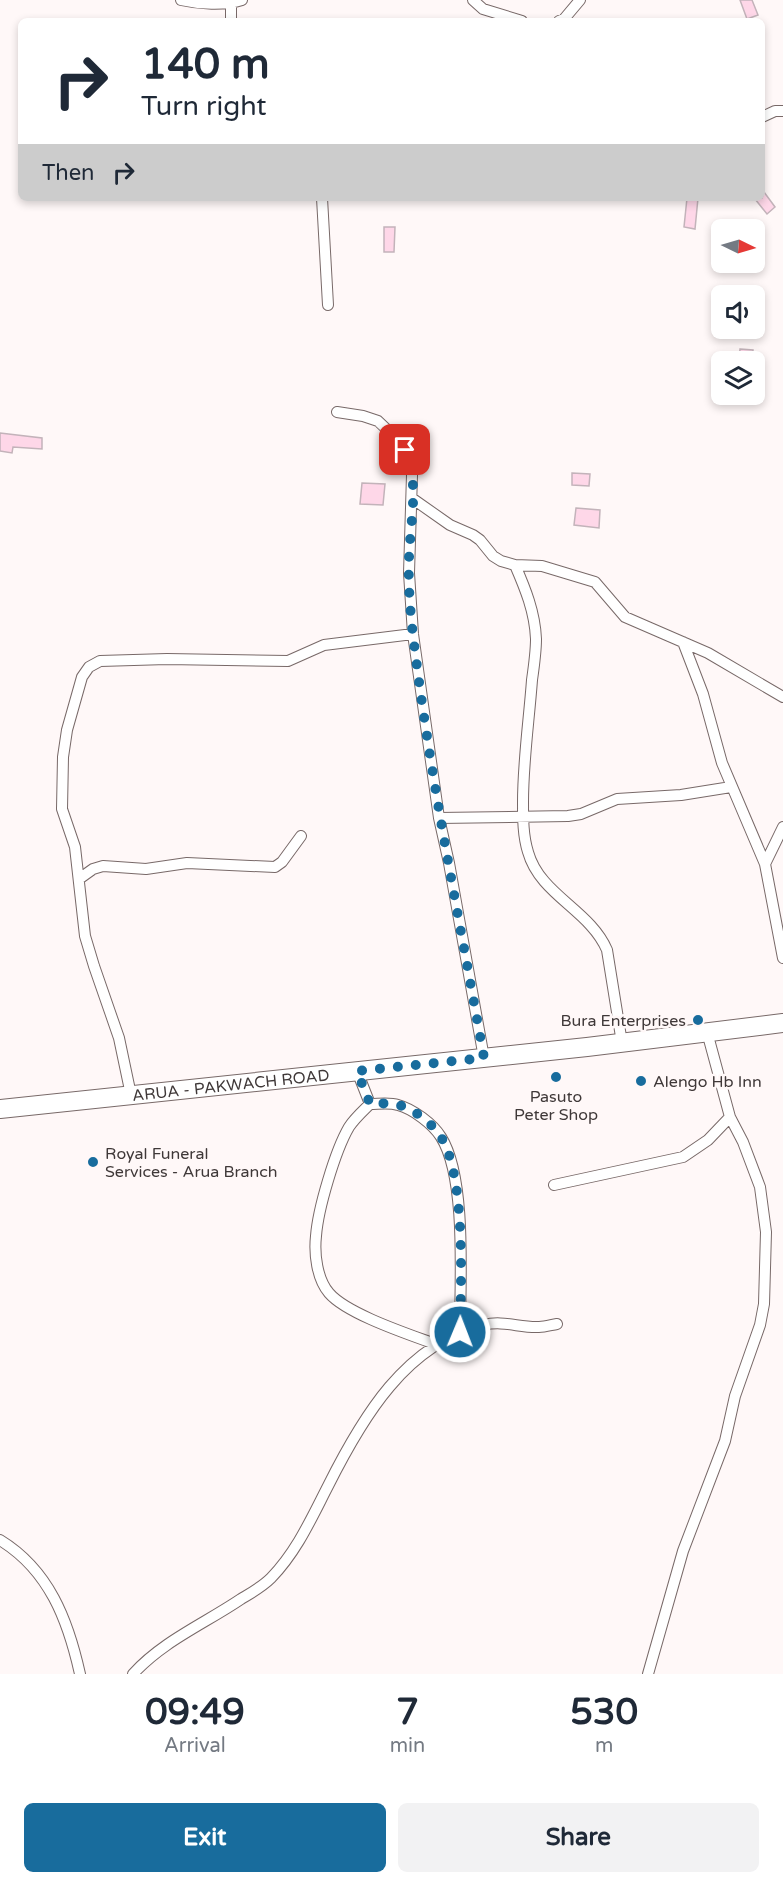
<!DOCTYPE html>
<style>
:root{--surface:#fff;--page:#f2f2f3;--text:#1f2937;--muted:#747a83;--accent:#186c9d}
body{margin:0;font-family:"Varela Round",sans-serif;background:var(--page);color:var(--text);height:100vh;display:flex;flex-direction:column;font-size:22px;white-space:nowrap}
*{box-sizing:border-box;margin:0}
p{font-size:20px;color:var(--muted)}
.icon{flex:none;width:33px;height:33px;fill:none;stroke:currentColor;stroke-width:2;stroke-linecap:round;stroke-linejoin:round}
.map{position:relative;height:1674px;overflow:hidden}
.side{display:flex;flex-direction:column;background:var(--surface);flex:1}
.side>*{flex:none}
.guide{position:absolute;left:18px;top:18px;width:747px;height:183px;border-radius:9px;box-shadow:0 3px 9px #0003;background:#fff;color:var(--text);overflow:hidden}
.needle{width:39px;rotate:95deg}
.fabs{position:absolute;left:711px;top:219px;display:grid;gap:12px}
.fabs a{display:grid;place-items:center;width:54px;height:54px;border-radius:9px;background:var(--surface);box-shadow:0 3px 9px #0003;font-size:30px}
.pin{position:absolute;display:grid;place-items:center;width:51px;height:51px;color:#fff;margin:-26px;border-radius:12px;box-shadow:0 3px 9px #0006}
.me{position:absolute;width:66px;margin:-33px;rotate:1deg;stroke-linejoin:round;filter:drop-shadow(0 0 4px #0008)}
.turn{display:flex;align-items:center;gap:21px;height:126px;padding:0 24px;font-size:27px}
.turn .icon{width:78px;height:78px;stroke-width:2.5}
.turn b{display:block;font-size:42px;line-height:51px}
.then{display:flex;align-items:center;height:57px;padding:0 24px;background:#0003;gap:12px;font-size:22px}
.eta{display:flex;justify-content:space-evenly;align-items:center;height:102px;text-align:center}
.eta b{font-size:36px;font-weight:700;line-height:42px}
.action{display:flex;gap:12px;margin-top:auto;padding:12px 24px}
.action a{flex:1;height:69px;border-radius:9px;background:var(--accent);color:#fff;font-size:24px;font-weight:700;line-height:69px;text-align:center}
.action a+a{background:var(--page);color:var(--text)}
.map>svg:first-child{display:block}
.building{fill:#fed7e8;stroke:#c3b3ba;stroke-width:1.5}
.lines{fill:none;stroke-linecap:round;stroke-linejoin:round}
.minor-casing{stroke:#786968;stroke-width:12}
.primary-casing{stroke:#786968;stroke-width:20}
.minor{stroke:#fff;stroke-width:10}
.primary{stroke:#fff;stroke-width:18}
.route{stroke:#186c9d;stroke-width:10;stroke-dasharray:0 18}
.poi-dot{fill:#186c9d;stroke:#fff8f8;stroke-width:2}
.labels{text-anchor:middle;stroke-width:5;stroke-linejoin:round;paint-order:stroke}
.poi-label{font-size:16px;fill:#3f3838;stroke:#fff8f8;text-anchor:start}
.street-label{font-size:16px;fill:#3f3838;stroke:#fff8f8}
</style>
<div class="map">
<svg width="783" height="1674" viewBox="0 0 783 1674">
<rect width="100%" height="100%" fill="#fff8f8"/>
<!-- building -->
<path class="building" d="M 740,0 L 752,0 L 758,15 L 747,19 Z
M 764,192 L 775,207 L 767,214 L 755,199 L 762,198 Z
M 687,198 L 698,198 L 695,229 L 684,227 Z
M 384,227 L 395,227 L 394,252 L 384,252 Z
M 740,349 L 753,350 L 752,362 L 739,362 Z
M 0,433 L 42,438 L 42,449 L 13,447 L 12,453 L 0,451 Z
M 572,473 L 590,474 L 589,486 L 572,485 Z
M 362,483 L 385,484 L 383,505 L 360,504 Z
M 576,508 L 600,510 L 599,528 L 574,525 Z"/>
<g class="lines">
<defs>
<path id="minor" d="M 181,0 C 199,4 224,6 242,0
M 473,0 L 483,9 L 522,21
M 231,4 L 231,21
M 559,21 L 564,19 L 580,0
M 762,117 L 775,111 L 783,111
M 322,198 L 328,305
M 337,412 L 363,416 L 378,421 L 398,440 L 408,457 L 412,475 L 409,573 L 413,634 L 439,818 L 449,863 L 484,1058
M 413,499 L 450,525 L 473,535 L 480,540 L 493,556 L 501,561 L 515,565 L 542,566 L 595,582 L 625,617 L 708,653 L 783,697
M 515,565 C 525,588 535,612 536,639 C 536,652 534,666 532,680 C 529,721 523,761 523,802 C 523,819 523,836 528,852 C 540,895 590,910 607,950 L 622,1043
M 683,642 L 703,694 L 722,763 L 765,864 L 783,958
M 439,818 L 568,816 L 581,814 L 617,799 L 681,795 L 731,787
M 765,864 L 783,827
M 79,879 L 93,869 L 103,866 L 146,869 L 187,863 L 275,867 L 282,862 L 301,836
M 357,1071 L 370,1104 C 379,1104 389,1102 398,1105 C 413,1109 433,1124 441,1137 C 467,1178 460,1283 460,1332
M 131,1095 L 119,1038 L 94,966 L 85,936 L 75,847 L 62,809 L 63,757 L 67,730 L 82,677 L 89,667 L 100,661 L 167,659 L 288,661 L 324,645 L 413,634
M 370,1104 C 363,1111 355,1118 349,1127 C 335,1151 318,1209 316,1236 C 314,1254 317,1279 329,1293 C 347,1314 408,1334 435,1344
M 554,1185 L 683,1157 L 708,1140 L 730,1117
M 0,1540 C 49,1570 68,1620 80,1674
M 133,1674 C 163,1641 204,1624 241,1599 C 251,1593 262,1587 271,1578 C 297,1551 311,1519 328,1486 C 362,1418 406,1343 484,1325 C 503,1320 520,1328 539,1327 C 545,1327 551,1325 557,1324
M 648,1674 L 683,1551 L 725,1441 L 735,1396 L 760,1325 L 764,1304 L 766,1232 L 760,1187 L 743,1142 L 730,1117 L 707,1032"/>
<g id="primary">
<path id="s1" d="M 0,1109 L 587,1047 L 783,1023"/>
</g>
</defs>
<!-- minor casing -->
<use href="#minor" class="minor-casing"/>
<!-- primary casing -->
<use href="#primary" class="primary-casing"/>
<!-- minor -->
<use href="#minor" class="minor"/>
<!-- primary -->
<use href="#primary" class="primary"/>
</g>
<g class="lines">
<!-- route -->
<path class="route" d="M 405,450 C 420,482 410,523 409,558 C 408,583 410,610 413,635 C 430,777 459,917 484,1058 L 357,1071 L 370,1104 C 379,1104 389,1102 398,1105 C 413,1108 433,1124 441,1137 C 466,1178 461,1283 460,1332"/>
</g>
<!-- markers -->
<g class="poi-dot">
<circle cx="698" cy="1020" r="6"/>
<circle cx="556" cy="1077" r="6"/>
<circle cx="641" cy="1081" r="6"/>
<circle cx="93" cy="1162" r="6"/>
</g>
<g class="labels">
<!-- poi labels -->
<g class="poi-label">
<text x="686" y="1026" text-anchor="end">Bura Enterprises</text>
<text x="653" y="1087">Alengo Hb Inn</text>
<text x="556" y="1102" text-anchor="middle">Pasuto<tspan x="556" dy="18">Peter Shop</tspan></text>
<text x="105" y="1159">Royal Funeral<tspan x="105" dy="18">Services - Arua Branch</tspan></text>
</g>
<!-- street labels -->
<g class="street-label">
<text dy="6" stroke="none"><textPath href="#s1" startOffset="232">ARUA - PAKWACH ROAD</textPath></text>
</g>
</g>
</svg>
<div class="fabs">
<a><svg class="needle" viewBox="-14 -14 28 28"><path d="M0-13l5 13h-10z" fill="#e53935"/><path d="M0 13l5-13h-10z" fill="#747a83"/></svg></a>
<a><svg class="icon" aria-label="sound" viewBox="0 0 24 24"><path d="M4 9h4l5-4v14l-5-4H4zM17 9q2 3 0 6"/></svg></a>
<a><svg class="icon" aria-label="layers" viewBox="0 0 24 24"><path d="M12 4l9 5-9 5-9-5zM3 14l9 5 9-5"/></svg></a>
</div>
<div class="pin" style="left:405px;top:450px;background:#d93025"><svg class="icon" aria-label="arrive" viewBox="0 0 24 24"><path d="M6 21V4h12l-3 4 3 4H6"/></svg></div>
<svg class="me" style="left:460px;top:1332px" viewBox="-20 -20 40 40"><circle r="17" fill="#186c9d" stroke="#fff" stroke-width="3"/><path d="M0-11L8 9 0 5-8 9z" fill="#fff"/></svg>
<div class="guide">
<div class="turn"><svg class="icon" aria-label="right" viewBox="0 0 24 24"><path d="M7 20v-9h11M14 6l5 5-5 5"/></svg><div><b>140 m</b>Turn right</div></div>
<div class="then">Then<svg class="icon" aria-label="right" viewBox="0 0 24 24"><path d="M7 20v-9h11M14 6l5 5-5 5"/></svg></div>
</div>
</div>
<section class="side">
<div class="eta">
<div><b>09:49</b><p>Arrival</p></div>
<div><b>7</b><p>min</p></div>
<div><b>530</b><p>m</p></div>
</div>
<div class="action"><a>Exit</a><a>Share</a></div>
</section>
